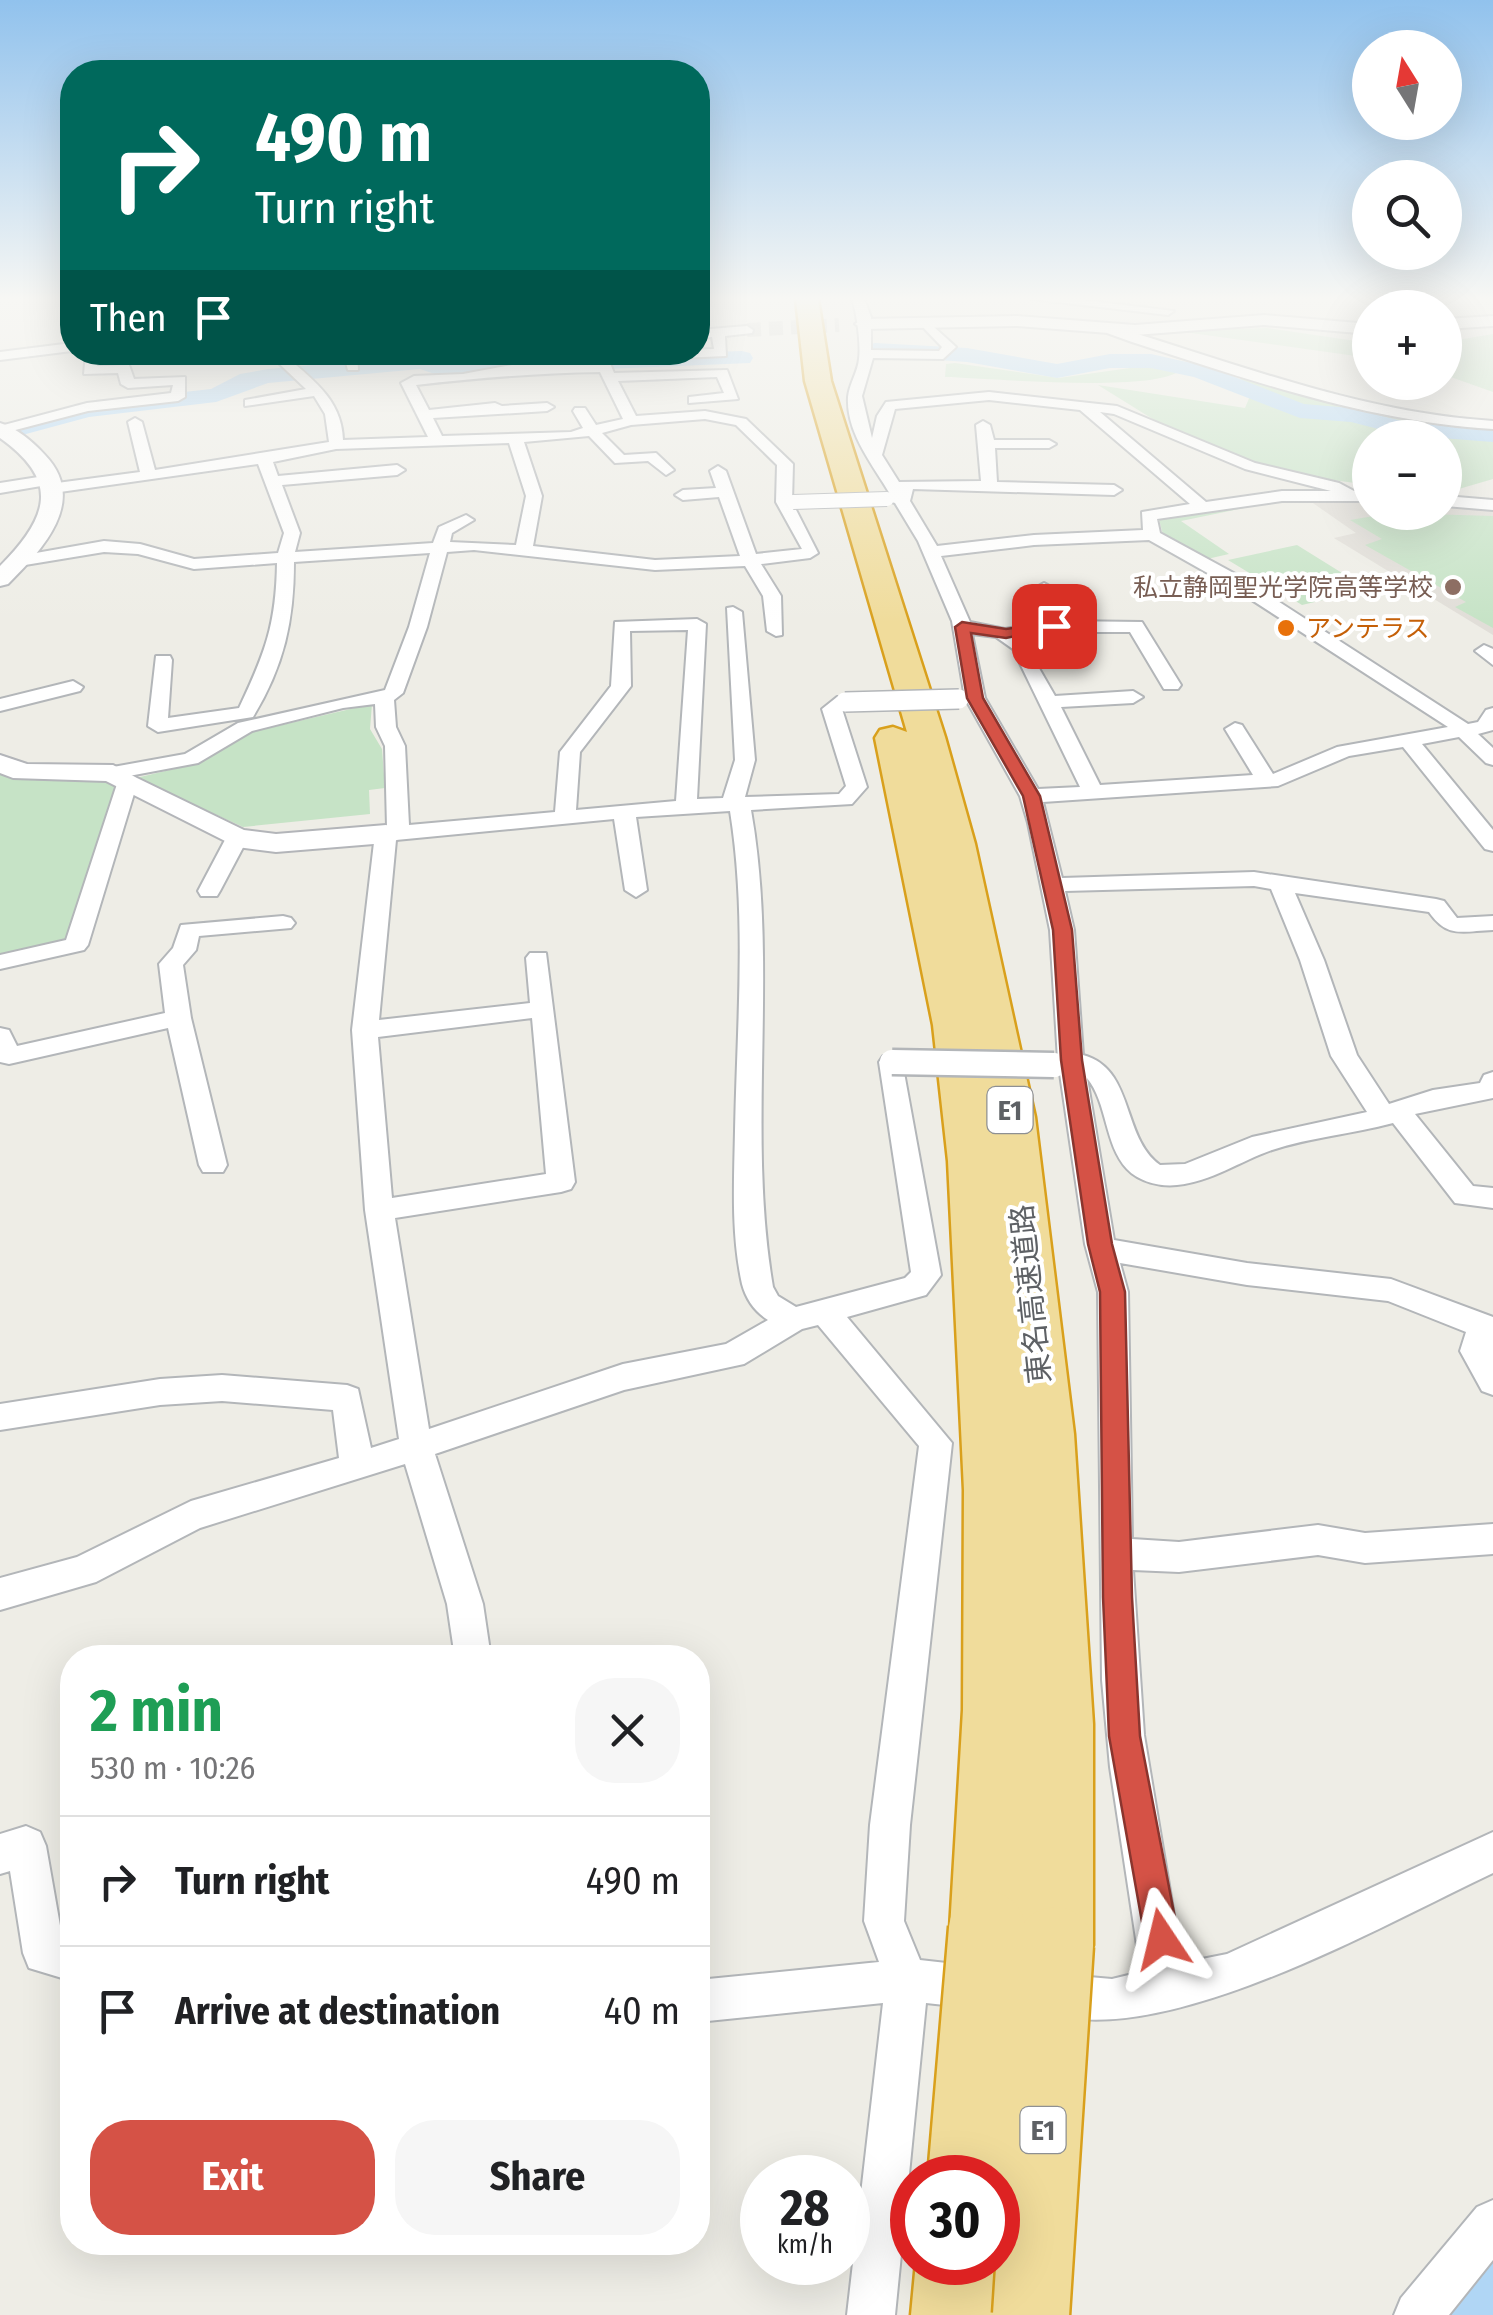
<!DOCTYPE html>
<meta charset="utf-8">
<style>
:root{--surface:#fff;--page:#f6f6f6;--text:#202124;--muted:#757577;--line:#e0e0e0;--accent:#d55246}
body{margin:0;font-family:"Fira Sans Condensed","Noto Sans JP",sans-serif;background:var(--page);color:var(--text);height:100vh;display:flex;flex-direction:column;font-size:38px;white-space:nowrap}
*{box-sizing:border-box;margin:0}
p{font-size:32px;color:var(--muted)}
.icon{flex:none;width:55px;height:55px;fill:none;stroke:currentColor;stroke-width:2;stroke-linecap:round;stroke-linejoin:round}
.map{position:relative;flex:1;overflow:hidden}
.side{position:absolute;left:60px;top:1645px;width:650px;height:610px;display:flex;flex-direction:column;background:var(--surface);border-radius:40px;box-shadow:0 10px 40px #0002}
.side>*{flex:none}
.hud{position:absolute;left:60px;top:60px;width:650px;height:305px;border-radius:40px;box-shadow:0 10px 40px #0002;background:#00695c;color:#fff;overflow:hidden}
.needle{width:65px;rotate:349deg}
.tools{position:absolute;left:1352px;top:30px;display:grid;gap:20px}
.tools a{display:grid;place-items:center;width:110px;height:110px;border-radius:50%;background:var(--surface);box-shadow:0 10px 40px #0002;font-size:50px}
.speed{position:absolute;left:740px;top:2155px;display:flex;gap:20px;font-size:50px;font-weight:700;text-align:center}
.speed>*{display:grid;place-content:center;width:130px;height:130px;border-radius:50%;background:var(--surface);box-shadow:0 10px 40px #0002;line-height:1}
.speed small{font-size:25px;font-weight:400}
.speed .limit{border:15px solid #d22;background:#fff;color:#111}
.pin{position:absolute;display:grid;place-items:center;width:85px;height:85px;color:#fff;margin:-42px;border-radius:20px;box-shadow:0 5px 15px #0006}
.me{position:absolute;width:110px;margin:-55px;rotate:350deg;stroke-linejoin:round;filter:drop-shadow(0 0 8px #0008)}
.turn{display:flex;align-items:center;gap:35px;height:210px;padding:0 30px;font-size:45px}
.turn .icon{width:130px;height:130px;stroke-width:2.5}
.turn b{display:block;font-size:70px;line-height:85px}
.then{display:flex;align-items:center;height:95px;padding:0 30px;background:#0003;gap:20px;font-size:38px}
.round{display:grid;place-items:center;flex:none;width:105px;height:105px;border-radius:40px;background:var(--page)}
.head{display:flex;align-items:center;justify-content:space-between;height:170px;padding:0 30px}
h1{font-size:60px;font-weight:700;line-height:75px;color:#1e9e55}
.cta{display:flex;gap:20px;margin-top:auto;padding:20px 30px}
.cta a{flex:1;height:115px;border-radius:40px;background:var(--accent);color:#fff;font-size:40px;font-weight:700;line-height:115px;text-align:center}
.cta a+a{background:var(--page);color:var(--text)}
ul{padding:0;list-style:none}
li{display:flex;align-items:center;gap:30px;height:130px;padding:0 30px;border-top:2px solid var(--line)}
li div{flex:1}
li b{display:block;font-size:38px}
li em{font-style:normal}
.map>svg:first-child{display:block}
.education{fill:#e1ded8}
.green{fill:#c6e3c6}
.lines{fill:none;stroke-linecap:round;stroke-linejoin:round}
.river{fill:#b0d6f5;fill-rule:evenodd}
.street-tunnel{stroke:#cacac6;stroke-width:14;stroke-dasharray:14 8;stroke-linecap:butt}
.street-casing{stroke:#b3b6b9;stroke-width:4}
.secondary-casing{stroke:#b3b5b9;stroke-width:4}
.highway-casing{stroke:#d9a01c;stroke-width:5}
.street{fill:#fff;fill-rule:evenodd}
.secondary{fill:#fff;fill-rule:evenodd}
.highway{fill:#f0dc9b;fill-rule:evenodd}
.street-bridge-far2-casing{stroke:#b3b6b9;stroke-width:16;stroke-linecap:butt}
.street-bridge-far1-casing{stroke:#b3b6b9;stroke-width:22;stroke-linecap:butt}
.street-bridge-casing{stroke:#b3b6b9;stroke-width:29;stroke-linecap:butt}
.highway-bridge-casing{stroke:#d9a01c;stroke-width:81;stroke-linecap:butt}
.street-bridge-far2{stroke:#fff;stroke-width:14}
.street-bridge-far1{stroke:#fff;stroke-width:19}
.street-bridge{stroke:#fff;stroke-width:24}
.highway-bridge{stroke:#f0dc9b;stroke-width:76}
.route{fill:#d55246;stroke:#8a352e;stroke-width:2.5}
.education-dot{fill:#8d6e63;stroke:#fff;stroke-width:4}
.food-dot{fill:#e8710a;stroke:#fff;stroke-width:4}
.labels{text-anchor:middle;stroke-width:8;stroke-linejoin:round;paint-order:stroke}
.far-education-label{font-size:25px;fill:#785e54;stroke:#fff;text-anchor:end}
.far-food-label{font-size:25px;fill:#c56008;stroke:#fff;text-anchor:start}
.shield{fill:#fff;stroke:#8e9093;stroke-width:2.5}
.shield-label{font-size:28px;font-weight:bold;fill:#5e6165}
.street-label{font-size:30px;fill:#5e6165;stroke:#fff}
</style>
<div class="map">
<svg width="1493" height="2315" viewBox="0 0 1493 2315">
<rect width="100%" height="100%" fill="#eeede6"/>
<!-- education -->
<path class="education" d="M 1370,500 L 1370,512 L 1445,512 L 1445,505 L 1493,508 L 1493,635 L 1334,538 L 1356,533 L 1310,501 Z"/>
<!-- green -->
<path class="green" d="M 1267,328 L 1370,343 L 1370,358 L 1177,331 Z
M 1493,334 L 1493,392 L 1445,375 L 1445,342 Z
M 955,363 L 1059,378 L 1151,365 L 1179,371 C 1150,393 989,378 945,377 L 946,364 Z
M 1247,377 L 1398,419 L 1493,430 L 1493,479 L 1445,493 L 1445,438 L 1370,438 L 1370,485 L 1288,474 L 1172,431 L 1098,385 L 1245,408 L 1250,396 L 1222,386 Z
M 1240,505 L 1244,508 L 1181,521 L 1229,554 L 1207,559 L 1163,535 L 1159,519 L 1165,516 Z
M 1392,513 L 1493,516 L 1493,628 L 1455,607 L 1466,602 L 1365,545 L 1382,539 L 1350,520 Z
M 1297,545 L 1363,586 L 1319,595 L 1323,600 L 1302,605 L 1228,560 Z
M 372,704 L 370,729 L 382,749 L 385,788 L 369,790 L 370,814 L 243,827 L 136,778 L 199,763 L 252,732 Z
M 0,772 L 116,781 L 119,790 L 77,939 L 0,960 Z"/>
<g class="lines">
<!-- river -->
<path class="river" d="M 875,343 L 967,348 L 1057,364 L 1110,354 L 1151,354 L 1209,367 L 1304,404 L 1351,408 L 1402,421 L 1493,428 L 1493,442 L 1402,435 L 1351,422 L 1300,418 L 1194,377 L 1151,368 L 1110,368 L 1057,378 L 967,362 L 867,355 L 864,350 L 867,345 Z
M 742,351 L 750,353 L 753,358 L 750,363 L 505,373 L 464,379 L 449,379 L 420,369 L 268,383 L 216,402 L 89,417 L 0,441 L 0,427 L 87,403 L 211,389 L 240,374 L 268,369 L 422,355 L 464,365 L 505,359 Z
M 1493,2238 L 1493,2315 L 1423,2315 C 1438,2279 1457,2253 1493,2238 Z"/>
<!-- street-tunnel -->
<path class="street-tunnel" d="M 747,330 L 839,325"/>
<defs>
<path id="street" d="M 852,299 L 864,299 L 871,317 L 871,350 L 939,351 L 942,347 L 918,322 L 924,318 L 956,347 L 943,359 L 873,358 L 862,396 L 872,438 L 877,416 L 886,402 L 989,392 L 1117,406 L 1255,463 L 1339,483 L 1354,491 L 1370,491 L 1370,501 L 1282,501 L 1157,519 L 1160,533 L 1239,576 L 1468,724 L 1478,722 L 1486,710 L 1493,708 L 1493,730 L 1478,734 L 1493,748 L 1493,765 L 1486,763 L 1459,737 L 1422,744 L 1493,830 L 1493,851 L 1485,849 L 1403,747 L 1349,756 L 1278,786 L 1043,802 L 1062,878 L 1254,872 L 1436,899 L 1444,901 L 1457,918 L 1493,916 L 1493,930 C 1462,931 1448,939 1429,912 L 1295,893 L 1324,960 L 1357,1055 L 1389,1104 L 1433,1090 L 1480,1083 L 1484,1075 L 1493,1072 L 1493,1098 L 1415,1114 L 1473,1186 L 1493,1188 L 1493,1208 L 1455,1203 L 1393,1123 C 1353,1134 1311,1137 1272,1150 C 1240,1161 1211,1182 1177,1185 C 1161,1187 1139,1182 1127,1169 C 1104,1144 1108,1104 1087,1078 L 1114,1240 L 1247,1263 L 1391,1279 L 1493,1317 L 1493,1395 L 1482,1391 L 1460,1351 L 1466,1332 L 1388,1301 L 1247,1285 L 1120,1263 L 1128,1292 L 1132,1539 L 1179,1542 L 1318,1525 L 1365,1533 L 1493,1524 L 1493,1554 L 1365,1563 L 1318,1555 L 1179,1572 L 1133,1570 L 1144,1735 L 1182,1963 L 1227,1954 L 1493,1832 L 1493,1873 C 1386,1923 1153,2057 1040,2010 L 1034,1995 L 1040,1980 L 1055,1974 L 1112,1979 L 1141,1972 L 1110,1767 L 1102,1680 L 1098,1292 L 1085,1244 L 1058,1060 L 1050,930 L 1028,823 L 1020,796 L 965,698 L 952,621 L 918,541 L 895,503 L 881,499 L 890,494 C 873,465 846,433 848,397 C 849,384 858,372 859,359 C 861,346 857,313 852,299 ZM 989,400 L 1080,410 L 1190,504 L 1142,512 L 1143,530 L 1034,535 L 937,546 L 910,501 L 913,489 L 1114,495 L 1122,490 L 1114,485 L 997,482 L 995,448 L 1049,448 L 1056,444 L 1049,440 L 994,440 L 990,425 L 983,421 L 976,425 L 981,481 L 899,482 L 882,455 L 895,409 ZM 1100,412 L 1114,414 L 1245,469 L 1331,491 L 1282,491 L 1206,502 ZM 1149,540 L 1227,584 L 1448,727 L 1337,747 L 1273,774 L 1242,725 L 1235,723 L 1225,729 L 1253,775 L 1100,785 L 1061,707 L 1133,703 L 1143,697 L 1133,691 L 1055,696 L 1021,637 L 1052,632 L 1062,655 L 1071,661 L 1080,655 L 1071,632 L 1130,632 L 1164,689 L 1178,689 L 1181,685 L 1142,622 L 1062,621 L 1053,588 L 1044,583 L 1035,588 L 1044,622 L 1005,629 L 970,622 L 941,556 L 1034,545 ZM 972,634 L 996,637 L 1013,649 L 1080,787 L 1038,789 L 985,698 ZM 1254,886 L 1271,889 L 1300,960 L 1331,1056 L 1367,1112 L 1252,1137 L 1185,1164 L 1160,1165 C 1121,1137 1135,1069 1083,1055 L 1074,930 L 1065,891 Z
M 1031,299 L 1074,299 L 1174,311 L 1168,315 Z
M 747,326 L 753,330 L 752,333 L 725,336 L 726,356 L 609,361 L 614,373 L 727,370 L 738,399 L 689,403 L 689,397 L 724,393 L 717,377 L 618,381 L 636,416 L 705,411 L 746,419 L 793,464 L 792,502 L 818,553 L 810,558 L 761,564 L 781,596 L 782,635 L 776,636 L 767,631 L 763,596 L 745,566 L 655,570 L 474,550 L 447,552 L 427,627 L 403,693 L 394,700 L 396,727 L 405,746 L 409,825 L 555,812 L 560,752 L 611,686 L 615,622 L 697,619 L 706,624 L 697,799 L 723,798 L 735,760 L 727,608 L 733,607 L 742,612 L 755,760 L 745,797 L 839,794 L 846,786 L 822,709 L 837,697 L 852,698 L 855,702 L 842,709 L 867,787 L 852,804 L 751,810 C 779,967 746,1130 773,1287 L 778,1296 L 796,1307 L 905,1278 L 911,1272 L 879,1062 L 883,1056 L 901,1056 L 941,1275 L 926,1295 L 847,1317 L 952,1443 L 910,1825 L 904,1921 L 920,1960 L 982,1967 L 997,1973 L 1003,1988 L 997,2003 L 982,2009 L 926,2003 L 895,2315 L 847,2315 L 883,2003 L 698,2022 L 698,1980 L 879,1962 L 864,1921 L 870,1825 L 919,1446 L 818,1325 L 802,1329 L 744,1364 L 624,1390 L 435,1454 L 483,1604 L 491,1658 L 455,1658 L 447,1604 L 405,1464 L 200,1528 L 96,1582 L 0,1610 L 0,1578 L 77,1557 L 191,1501 L 339,1458 L 333,1410 L 222,1401 L 160,1405 L 0,1430 L 0,1404 L 160,1379 L 222,1375 L 347,1385 L 358,1389 L 371,1448 L 399,1439 L 365,1210 L 352,1030 L 375,834 L 387,827 L 385,746 L 376,727 L 375,704 L 343,708 L 252,731 L 198,763 L 113,779 L 103,773 L 113,767 L 185,754 L 238,723 L 385,690 L 409,627 L 430,553 L 294,562 C 294,621 284,666 253,717 L 158,732 L 148,726 L 156,656 L 170,656 L 172,660 L 168,718 L 239,708 C 265,653 276,625 277,563 L 194,569 L 138,554 L 104,552 L 19,566 L 11,561 L 19,556 L 104,541 L 140,544 L 194,559 L 278,553 L 284,533 L 258,464 L 53,493 L 47,491 L 47,485 L 0,493 L 0,483 L 51,475 L 57,477 L 57,483 L 140,472 L 128,422 L 135,418 L 142,422 L 155,470 L 329,442 L 325,414 L 314,396 L 245,406 L 245,400 L 306,389 L 267,352 L 281,352 C 310,378 342,398 343,440 L 428,437 L 401,383 L 414,376 L 463,374 L 512,365 L 597,364 L 593,357 L 600,353 L 714,349 L 712,337 L 698,338 L 698,330 ZM 600,372 L 623,419 L 596,425 L 585,408 L 575,408 L 573,411 L 583,428 L 571,432 L 442,436 L 433,418 L 547,411 L 554,407 L 547,403 L 502,406 L 495,403 L 429,410 L 416,385 C 478,378 538,373 600,372 ZM 705,419 L 736,425 L 777,465 L 776,502 L 802,549 L 756,554 L 726,471 L 718,466 L 710,471 L 716,488 L 683,490 L 675,495 L 683,500 L 719,497 L 740,556 L 655,560 L 533,546 L 542,496 L 524,442 L 589,436 L 615,463 L 648,461 L 666,475 L 674,470 L 656,453 L 624,455 L 602,433 L 631,425 ZM 509,443 L 526,496 L 516,545 L 450,542 L 452,533 L 474,520 L 466,515 L 439,527 L 433,543 L 295,552 L 300,533 L 282,485 L 397,475 L 405,470 L 397,465 L 278,476 L 273,462 L 336,449 ZM 688,630 L 676,801 L 576,810 L 580,752 L 631,686 L 630,631 ZM 730,811 C 747,916 737,1025 735,1131 C 734,1182 731,1234 742,1284 C 746,1299 755,1312 768,1320 L 726,1344 L 623,1364 L 429,1429 L 395,1218 L 561,1192 L 571,1189 L 575,1182 L 546,953 L 530,953 L 526,958 L 530,1003 L 379,1020 L 396,840 L 614,819 L 625,890 L 636,897 L 647,890 L 636,817 ZM 532,1018 L 546,1174 L 392,1198 L 378,1037 Z
M 1112,326 C 1237,364 1362,413 1493,421 L 1493,429 C 1370,422 1249,380 1132,342 L 1107,333 L 1106,330 Z
M 72,343 L 72,351 L 0,360 L 0,352 Z
M 86,352 L 100,352 L 97,366 L 129,365 L 134,379 L 185,377 L 185,397 L 178,401 L 88,411 L 0,434 L 0,426 L 87,403 L 171,393 L 173,385 L 128,388 L 121,384 L 118,373 L 84,374 Z
M 343,352 L 357,352 L 358,370 L 348,370 Z
M 1445,496 L 1493,500 L 1493,510 L 1445,506 Z
M 1484,645 L 1493,649 L 1493,665 L 1475,651 Z
M 73,681 L 83,687 L 80,691 L 0,711 L 0,699 Z
M 127,778 L 137,784 L 88,945 L 84,950 L 0,969 L 0,955 L 66,940 L 117,784 Z
M 237,831 L 248,838 L 220,891 L 217,896 L 201,896 L 198,891 L 226,838 Z
M 283,916 L 291,918 L 295,923 L 291,928 L 199,936 L 196,950 L 183,965 L 191,1018 L 227,1165 L 223,1172 L 203,1172 L 199,1165 L 168,1028 L 9,1064 L 0,1062 L 0,1028 L 9,1030 L 17,1046 L 165,1013 L 159,964 L 173,948 L 181,925 Z
M 26,1826 L 40,1832 L 46,1846 L 62,1937 L 72,1939 L 72,1981 L 29,1968 L 23,1953 L 10,1871 L 0,1874 L 0,1834 Z
M 1493,2200 L 1493,2260 L 1449,2315 L 1394,2315 L 1401,2298 L 1477,2207 Z"/>
<path id="secondary" d="M 1264,315 L 1370,324 L 1370,334 L 1264,325 L 1135,335 L 1017,326 L 864,329 L 855,324 L 864,319 L 1017,316 L 1135,325 Z
M 1493,316 L 1493,326 L 1445,329 L 1445,319 Z
M 0,423 C 17,428 33,442 45,455 C 89,501 42,550 8,584 L 0,586 L 0,566 C 48,518 61,481 0,438 Z
M 0,755 L 27,764 L 113,765 L 137,778 L 244,830 L 276,834 L 386,825 L 397,828 L 401,834 L 397,840 L 386,843 L 276,852 L 237,847 L 106,781 L 13,778 L 0,773 Z"/>
<path id="highway" d="M 796,299 L 818,299 L 831,381 L 945,737 L 975,844 L 1035,1117 L 1074,1434 L 1093,1724 L 1093,1945 L 1082,1972 L 1055,1983 L 1028,1972 L 1018,1945 L 1013,1955 L 987,1966 L 961,1955 L 950,1929 L 963,1710 L 964,1490 L 948,1161 L 933,1025 L 875,738 L 880,730 L 893,727 L 907,732 L 805,381 Z
M 998,2252 L 1002,2262 L 999,2315 L 911,2315 L 916,2262 L 998,2262 Z"/>
</defs>
<!-- street casing -->
<use href="#street" class="street-casing"/>
<!-- secondary casing -->
<use href="#secondary" class="secondary-casing"/>
<!-- highway casing -->
<use href="#highway" class="highway-casing"/>
<!-- street -->
<use href="#street" class="street"/>
<!-- secondary -->
<use href="#secondary" class="secondary"/>
<!-- highway -->
<use href="#highway" class="highway"/>
<defs>
<path id="street-bridge-far2" d="M 793,502 L 887,499"/>
<path id="street-bridge-far1" d="M 845,702 L 959,699"/>
<path id="street-bridge" d="M 892,1062 L 1054,1065"/>
<path id="highway-bridge" d="M 966,2178 L 987,1929
M 1031,2315 L 1055,1945"/>
</defs>
<!-- street-bridge-far2 casing -->
<use href="#street-bridge-far2" class="street-bridge-far2-casing"/>
<!-- street-bridge-far1 casing -->
<use href="#street-bridge-far1" class="street-bridge-far1-casing"/>
<!-- street-bridge casing -->
<use href="#street-bridge" class="street-bridge-casing"/>
<!-- highway-bridge casing -->
<use href="#highway-bridge" class="highway-bridge-casing"/>
<!-- street-bridge-far2 -->
<use href="#street-bridge-far2" class="street-bridge-far2"/>
<!-- street-bridge-far1 -->
<use href="#street-bridge-far1" class="street-bridge-far1"/>
<!-- street-bridge -->
<use href="#street-bridge" class="street-bridge"/>
<!-- highway-bridge -->
<use href="#highway-bridge" class="highway-bridge"/>
</g>
<!-- sky -->
<linearGradient id="sky" x2="0" y2="1"><stop stop-color="#91c2ed"/><stop offset="0.48" stop-color="#f7f7f4"/><stop offset="1" stop-color="#f7f7f4" stop-opacity="0"/></linearGradient>
<rect width="1493" height="623" fill="url(#sky)"/>
<!-- route -->
<path class="route" d="M 962,622 L 1006,629 L 1054,622 L 1062,626 L 1006,638 L 971,633 L 983,698 L 1040,796 L 1072,930 L 1082,1060 L 1112,1244 L 1125,1292 L 1132,1597 L 1140,1736 L 1179,1939 L 1174,1951 L 1162,1956 L 1150,1951 L 1145,1939 L 1109,1736 L 1103,1597 L 1100,1292 L 1088,1244 L 1061,1060 L 1053,930 L 1023,796 L 967,698 L 955,627 Z"/>
<!-- markers -->
<circle class="education-dot" cx="1453" cy="587" r="10"/>
<circle class="food-dot" cx="1286" cy="628" r="10"/>
<g class="labels">
<!-- far-education labels -->
<g class="far-education-label">
<text x="1433" y="596">私立静岡聖光学院高等学校</text>
</g>
<!-- far-food labels -->
<g class="far-food-label">
<text x="1306" y="637">アンテラス</text>
</g>
<!-- shield labels -->
<g class="shield">
<rect x="987.5" y="1087" width="45" height="46" rx="8"/>
<rect x="1020.5" y="2107" width="45" height="46" rx="8"/>
</g>
<g class="shield-label">
<text x="1010" y="1120">E1</text>
<text x="1043" y="2140">E1</text>
</g>
<!-- street labels -->
<g class="street-label">
<text transform="translate(1031 1294) rotate(-96)" y="10">東名高速道路</text>
</g>
</g>
</svg>
<div class="tools">
<a><svg class="needle" viewBox="-14 -14 28 28"><path d="M0-13l5 13h-10z" fill="#e53935"/><path d="M0 13l5-13h-10z" fill="#757577"/></svg></a>
<a><svg class="icon" aria-label="search" viewBox="0 0 24 24"><circle cx="10" cy="10" r="6"/><path d="M15 15l6 6"/></svg></a>
<a>+</a>
<a>−</a>
</div>
<div class="speed"><div>28<small>km/h</small></div><div class="limit">30</div></div>
<div class="pin" style="left:1054px;top:626px;background:#d93025"><svg class="icon" aria-label="arrive" viewBox="0 0 24 24"><path d="M6 21V4h12l-3 4 3 4H6"/></svg></div>
<svg class="me" style="left:1162px;top:1939px" viewBox="-20 -20 40 40"><path d="M0-17L14 15 0 8-14 15z" fill="#d55246" stroke="#fff" stroke-width="4"/></svg>
<div class="hud">
<div class="turn"><svg class="icon" aria-label="right" viewBox="0 0 24 24"><path d="M7 20v-9h11M14 6l5 5-5 5"/></svg><div><b>490 m</b>Turn right</div></div>
<div class="then">Then<svg class="icon" aria-label="arrive" viewBox="0 0 24 24"><path d="M6 21V4h12l-3 4 3 4H6"/></svg></div>
</div>
<section class="side">
<div class="head"><div><h1>2 min</h1><p>530 m · 10:26</p></div><a class="round"><svg class="icon" aria-label="close" viewBox="0 0 24 24"><path d="M6 6l12 12M18 6L6 18"/></svg></a></div>
<ul>
<li><svg class="icon" aria-label="right" viewBox="0 0 24 24"><path d="M7 20v-9h11M14 6l5 5-5 5"/></svg><div><b>Turn right</b></div><em>490 m</em></li>
<li><svg class="icon" aria-label="arrive" viewBox="0 0 24 24"><path d="M6 21V4h12l-3 4 3 4H6"/></svg><div><b>Arrive at destination</b></div><em>40 m</em></li>
</ul>
<div class="cta"><a>Exit</a><a>Share</a></div>
</section>
</div>
